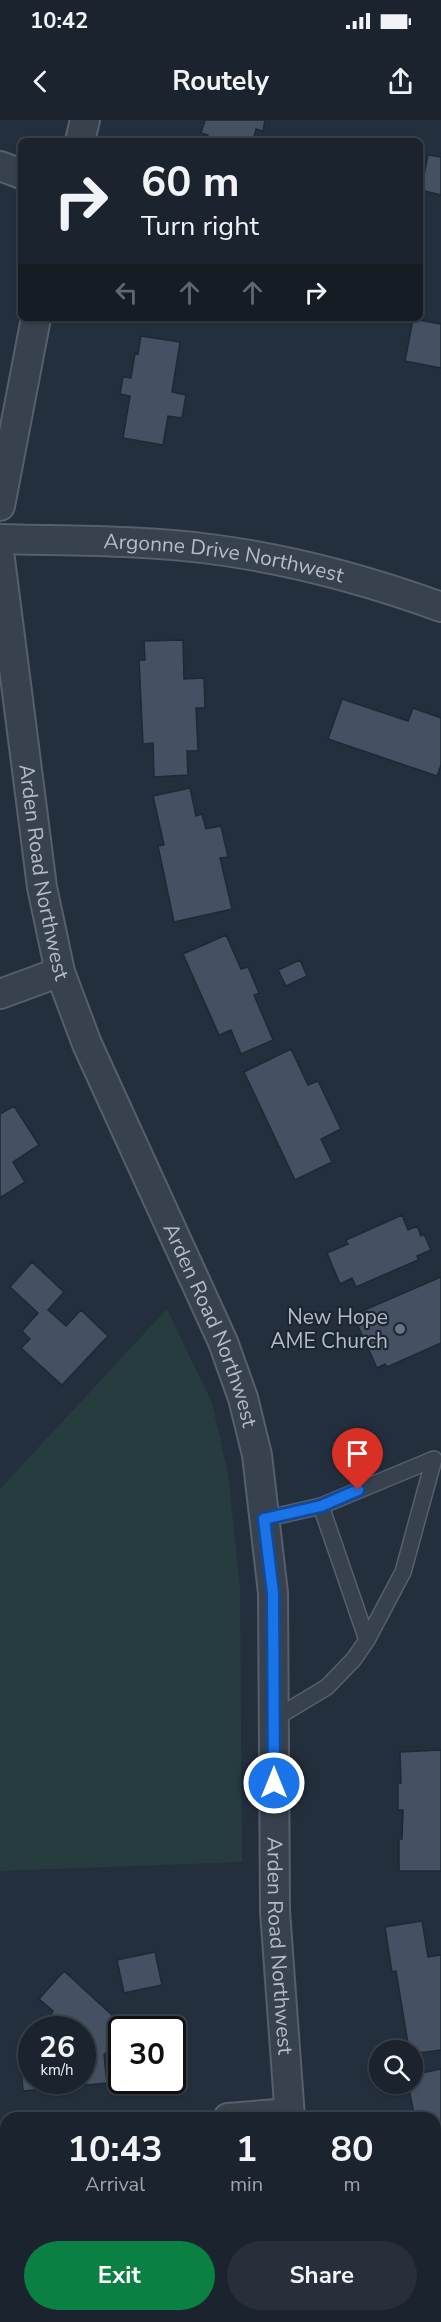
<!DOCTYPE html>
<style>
:root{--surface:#1b232e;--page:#282f3a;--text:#f1f3f6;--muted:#a0a4aa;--line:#39404a;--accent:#0b8043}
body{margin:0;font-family:"Nunito Sans",sans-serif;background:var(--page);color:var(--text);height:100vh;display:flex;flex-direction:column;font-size:22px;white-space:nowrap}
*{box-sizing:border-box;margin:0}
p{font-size:20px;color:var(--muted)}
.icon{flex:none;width:33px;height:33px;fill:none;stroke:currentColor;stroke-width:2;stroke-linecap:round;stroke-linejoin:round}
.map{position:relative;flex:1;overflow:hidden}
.details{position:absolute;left:0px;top:1992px;width:441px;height:210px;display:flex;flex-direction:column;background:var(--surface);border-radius:18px 18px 0 0;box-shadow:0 2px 4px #0004,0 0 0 2px var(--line)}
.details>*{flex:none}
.banner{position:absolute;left:18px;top:18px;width:405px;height:183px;border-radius:9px;box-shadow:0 2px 4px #0004,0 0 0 2px var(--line);background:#1b232e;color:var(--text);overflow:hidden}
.buttons{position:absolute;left:369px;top:1920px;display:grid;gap:12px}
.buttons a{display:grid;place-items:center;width:54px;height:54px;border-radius:50%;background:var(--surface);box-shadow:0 2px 4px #0004,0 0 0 2px var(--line);font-size:30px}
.speed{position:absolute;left:18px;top:1896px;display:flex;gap:12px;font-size:30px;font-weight:700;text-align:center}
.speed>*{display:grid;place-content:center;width:78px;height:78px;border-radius:50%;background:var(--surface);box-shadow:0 2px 4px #0004,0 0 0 2px var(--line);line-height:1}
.speed small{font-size:15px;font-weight:400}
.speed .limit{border:3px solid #111;border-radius:9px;background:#fff;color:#111}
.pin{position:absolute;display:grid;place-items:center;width:51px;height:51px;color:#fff;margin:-62px -26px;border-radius:50% 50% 50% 0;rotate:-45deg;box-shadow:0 0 6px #0007}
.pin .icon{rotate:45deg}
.me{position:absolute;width:66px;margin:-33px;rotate:0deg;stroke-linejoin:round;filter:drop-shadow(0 0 4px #0008)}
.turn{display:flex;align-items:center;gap:21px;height:126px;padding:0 24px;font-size:27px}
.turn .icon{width:78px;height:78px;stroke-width:2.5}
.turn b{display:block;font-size:42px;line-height:51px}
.lanes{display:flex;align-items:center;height:57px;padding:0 24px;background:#0003;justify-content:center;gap:30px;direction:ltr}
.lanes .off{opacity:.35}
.eta{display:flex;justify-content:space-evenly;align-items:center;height:102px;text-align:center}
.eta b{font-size:36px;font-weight:700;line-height:42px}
.action{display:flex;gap:12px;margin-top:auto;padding:12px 24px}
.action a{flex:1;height:69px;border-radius:36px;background:var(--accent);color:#fff;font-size:24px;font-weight:700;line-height:69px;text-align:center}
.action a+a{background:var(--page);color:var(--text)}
.status{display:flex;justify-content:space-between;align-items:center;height:42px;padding:0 30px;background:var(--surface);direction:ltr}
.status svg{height:16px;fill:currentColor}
header{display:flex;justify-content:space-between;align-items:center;height:78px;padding:0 24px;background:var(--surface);font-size:27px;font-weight:700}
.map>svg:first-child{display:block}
.green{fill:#263c3f}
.building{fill:#455162;stroke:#1f2835;stroke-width:1.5}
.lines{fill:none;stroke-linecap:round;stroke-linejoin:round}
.lane-casing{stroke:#565f6c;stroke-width:18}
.street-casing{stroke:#565f6c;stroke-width:32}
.lane{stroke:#38414e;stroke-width:15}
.street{stroke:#38414e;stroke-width:28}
.route-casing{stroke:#114b97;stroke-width:15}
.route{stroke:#1a73e8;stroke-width:10}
.worship-dot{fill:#6b7280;stroke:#1d2633;stroke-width:2}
.labels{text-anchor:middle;stroke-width:4.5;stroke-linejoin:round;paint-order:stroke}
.street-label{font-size:21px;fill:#b4bcc9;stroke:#1d2633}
.poi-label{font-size:21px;fill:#b4bcc9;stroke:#1d2633;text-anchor:end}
</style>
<div class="status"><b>10:42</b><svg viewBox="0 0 49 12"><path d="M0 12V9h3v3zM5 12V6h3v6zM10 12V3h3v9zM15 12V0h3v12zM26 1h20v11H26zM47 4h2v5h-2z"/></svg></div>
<header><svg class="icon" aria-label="back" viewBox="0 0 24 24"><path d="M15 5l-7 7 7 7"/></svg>Routely<svg class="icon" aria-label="share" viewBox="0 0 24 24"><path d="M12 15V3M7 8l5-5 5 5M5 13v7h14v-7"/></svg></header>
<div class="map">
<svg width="441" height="2202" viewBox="0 0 441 2202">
<rect width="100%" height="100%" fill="#242f3e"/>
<!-- green -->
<path class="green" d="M 167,1189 L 212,1283 L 228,1354 L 240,1467 L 242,1742 L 0,1751 L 0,1369 Z"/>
<!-- building -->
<path class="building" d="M 205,0 L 265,0 L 263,11 L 256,9 L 253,21 L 206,21 L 208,15 L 201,13 Z
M 428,35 L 441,37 L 441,75 L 421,70 Z
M 413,199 L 441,204 L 441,248 L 405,241 Z
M 141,216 L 180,222 L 172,272 L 186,275 L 182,298 L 168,296 L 163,325 L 123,318 L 130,276 L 120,274 L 123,257 L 131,258 L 135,233 L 138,234 Z
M 183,520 L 184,559 L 204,558 L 205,588 L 196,588 L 198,631 L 187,631 L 188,655 L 154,657 L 153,623 L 143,624 L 139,540 L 145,540 L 144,521 Z
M 342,579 L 408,601 L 413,588 L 441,598 L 441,645 L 437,656 L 328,619 Z
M 190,668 L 196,696 L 202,694 L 206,709 L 221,706 L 228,737 L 220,738 L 232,789 L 174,802 L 158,726 L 164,725 L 153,676 Z
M 226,815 L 241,849 L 248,847 L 259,873 L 254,875 L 273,920 L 241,934 L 231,910 L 219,915 L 183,834 Z
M 300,840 L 307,856 L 286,866 L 278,850 Z
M 291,929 L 308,965 L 318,961 L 341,1009 L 321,1019 L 332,1042 L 295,1060 L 244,952 Z
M 14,986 L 39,1025 L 13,1042 L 25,1062 L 0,1078 L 0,994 Z
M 402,1095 L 408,1110 L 417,1106 L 421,1116 L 424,1114 L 431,1130 L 417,1136 L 418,1140 L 356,1167 L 352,1158 L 340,1164 L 327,1133 L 348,1124 L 346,1120 Z
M 32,1142 L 64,1172 L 48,1190 L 66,1206 L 81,1190 L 108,1216 L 62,1265 L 21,1228 L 30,1219 L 22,1211 L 38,1193 L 10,1167 Z
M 441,1157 L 441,1223 L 387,1247 L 385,1244 L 377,1248 L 353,1195 Z
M 441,1630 L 441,1751 L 399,1751 L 399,1719 L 402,1719 L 403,1690 L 398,1690 L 398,1663 L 401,1663 L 400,1632 Z
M 422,1801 L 428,1837 L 441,1835 L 441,1930 L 412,1934 L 412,1930 L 409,1930 L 396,1851 L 392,1852 L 385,1807 Z
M 155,1832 L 162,1865 L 124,1873 L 117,1840 Z
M 64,1851 L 126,1908 L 122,1910 L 122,1913 L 104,1935 L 107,1963 L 23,1971 L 20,1934 L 32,1933 L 32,1960 L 82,1960 L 82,1910 L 46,1910 L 53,1891 L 39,1879 Z
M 441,1949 L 441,2071 L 435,2073 L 435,1998 L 421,1998 L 420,1993 L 414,1994 L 408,1964 L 412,1964 L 412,1955 Z
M 441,2093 L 441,2149 L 438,2149 L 435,2123 L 440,2123 L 435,2095 Z
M 0,2116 L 6,2116 L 6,2176 L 0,2176 Z"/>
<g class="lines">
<defs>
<path id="lane" d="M 321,1386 L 434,1339 L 403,1452 L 367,1520
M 264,1399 L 321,1386 L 367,1520 L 354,1539 L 327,1567 L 274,1599"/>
<g id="street">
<path d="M 80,21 L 85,0"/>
<path d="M 0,46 L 21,54"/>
<path d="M 0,386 L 36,198"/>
<path id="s1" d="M 0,419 C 70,421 141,420 210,429 C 289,439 367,460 441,487"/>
<path id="s2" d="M 0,439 L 42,767 L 60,852 L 87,924 L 223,1222 L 243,1278 L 257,1335 L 273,1473 L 275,1791 L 290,1998"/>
<path d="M 0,874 L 60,852"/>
<path d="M 228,1998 L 289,1993"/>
<path d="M 0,2018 L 6,2018"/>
<path d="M 322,2196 L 323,2202"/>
</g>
</defs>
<!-- lane casing -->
<use href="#lane" class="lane-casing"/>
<!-- street casing -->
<use href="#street" class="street-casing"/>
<!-- lane -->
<use href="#lane" class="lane"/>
<!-- street -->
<use href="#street" class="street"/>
</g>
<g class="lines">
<defs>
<path id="route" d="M 274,1663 L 273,1473 L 264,1399 L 321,1386 L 358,1370"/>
</defs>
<!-- route casing -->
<use href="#route" class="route-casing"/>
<!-- route -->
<use href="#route" class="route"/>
</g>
<!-- markers -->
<circle class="worship-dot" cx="400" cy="1209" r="6"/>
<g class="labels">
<!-- street labels -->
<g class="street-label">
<text dy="7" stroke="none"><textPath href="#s1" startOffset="225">Argonne Drive Northwest</textPath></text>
<text dy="7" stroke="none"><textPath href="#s2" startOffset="316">Arden Road Northwest</textPath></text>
<text dy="7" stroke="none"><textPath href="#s2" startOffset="802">Arden Road Northwest</textPath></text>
<text dy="7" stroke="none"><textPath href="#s2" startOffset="1432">Arden Road Northwest</textPath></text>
</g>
<!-- poi labels -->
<g class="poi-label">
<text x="388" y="1204">New Hope<tspan x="388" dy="24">AME Church</tspan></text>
</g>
</g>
</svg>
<div class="buttons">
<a><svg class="icon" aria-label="search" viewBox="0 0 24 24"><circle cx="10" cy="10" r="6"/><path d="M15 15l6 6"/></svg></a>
</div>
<div class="speed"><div>26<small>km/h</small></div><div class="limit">30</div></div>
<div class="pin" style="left:358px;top:1370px;background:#d93025"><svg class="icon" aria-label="arrive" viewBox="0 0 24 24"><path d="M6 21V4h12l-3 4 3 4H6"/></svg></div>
<svg class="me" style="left:274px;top:1663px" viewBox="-20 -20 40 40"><circle r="17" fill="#1a73e8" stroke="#fff" stroke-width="3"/><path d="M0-11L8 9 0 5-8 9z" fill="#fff"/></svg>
<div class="banner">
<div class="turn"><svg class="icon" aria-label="right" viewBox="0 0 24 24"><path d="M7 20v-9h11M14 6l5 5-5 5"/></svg><div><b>60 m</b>Turn right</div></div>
<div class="lanes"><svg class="icon off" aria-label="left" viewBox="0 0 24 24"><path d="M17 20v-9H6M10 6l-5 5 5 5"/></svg><svg class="icon off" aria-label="ahead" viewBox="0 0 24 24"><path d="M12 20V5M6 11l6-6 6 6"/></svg><svg class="icon off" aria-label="ahead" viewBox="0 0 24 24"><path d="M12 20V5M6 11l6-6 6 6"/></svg><svg class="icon" aria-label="right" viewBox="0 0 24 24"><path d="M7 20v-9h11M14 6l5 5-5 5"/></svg></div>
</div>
<section class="details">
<div class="eta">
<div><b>10:43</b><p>Arrival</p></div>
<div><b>1</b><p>min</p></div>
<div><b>80</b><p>m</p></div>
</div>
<div class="action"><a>Exit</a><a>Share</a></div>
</section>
</div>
